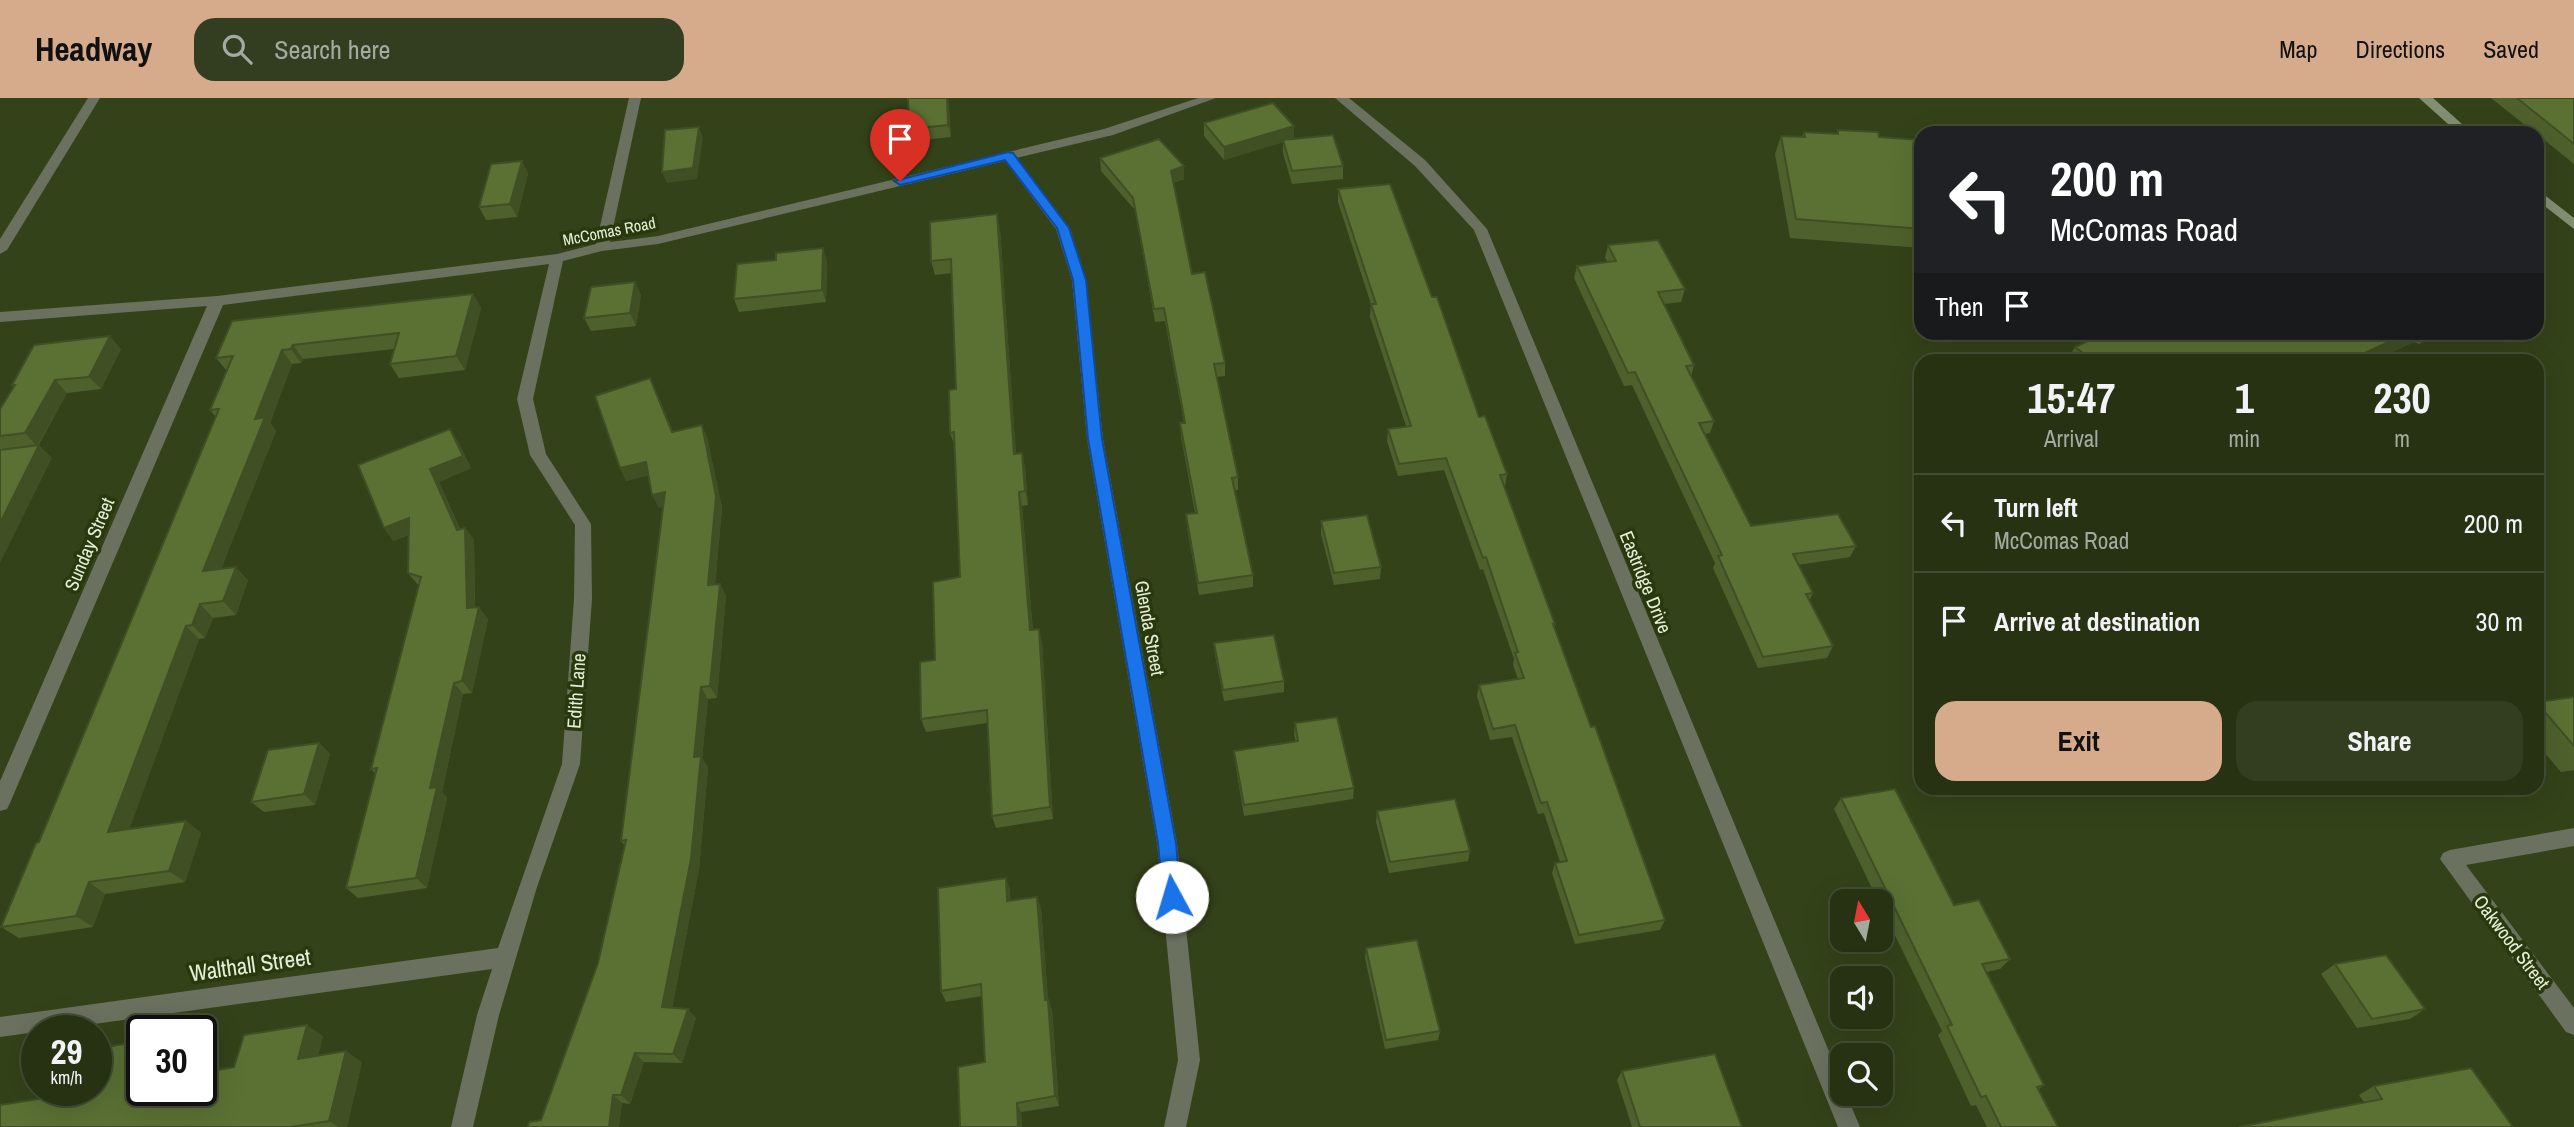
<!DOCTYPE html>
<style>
:root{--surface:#273213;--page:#333e21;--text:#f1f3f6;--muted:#a4aaa0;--line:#434d33;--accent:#d6ab8b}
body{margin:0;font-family:"Archivo Narrow",sans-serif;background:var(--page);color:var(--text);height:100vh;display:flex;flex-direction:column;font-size:26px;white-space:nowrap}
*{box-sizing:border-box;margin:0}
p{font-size:23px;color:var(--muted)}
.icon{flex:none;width:38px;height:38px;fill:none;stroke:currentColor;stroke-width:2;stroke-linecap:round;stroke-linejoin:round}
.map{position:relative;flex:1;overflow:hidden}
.drawer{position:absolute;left:1914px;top:256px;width:630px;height:441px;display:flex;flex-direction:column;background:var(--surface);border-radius:21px;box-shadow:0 7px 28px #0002,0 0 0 2px var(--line)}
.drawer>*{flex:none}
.top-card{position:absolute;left:1914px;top:28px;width:630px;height:214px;border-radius:21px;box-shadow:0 7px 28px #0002,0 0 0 2px var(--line);background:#202124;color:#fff;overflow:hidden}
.needle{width:46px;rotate:350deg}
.fabs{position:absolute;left:1830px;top:791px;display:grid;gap:14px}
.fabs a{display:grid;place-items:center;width:63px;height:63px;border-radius:14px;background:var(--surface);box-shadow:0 7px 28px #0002,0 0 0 2px var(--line);font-size:35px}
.speed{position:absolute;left:21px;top:917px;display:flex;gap:14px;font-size:35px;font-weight:700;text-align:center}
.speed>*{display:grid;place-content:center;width:91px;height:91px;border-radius:50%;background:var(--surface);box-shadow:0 7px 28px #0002,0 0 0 2px var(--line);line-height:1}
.speed small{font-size:18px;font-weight:400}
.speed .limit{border:4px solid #111;border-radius:10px;background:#fff;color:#111}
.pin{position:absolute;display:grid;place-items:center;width:60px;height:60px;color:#fff;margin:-72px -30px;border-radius:50% 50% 50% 0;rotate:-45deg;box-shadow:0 0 7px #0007}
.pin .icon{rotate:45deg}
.me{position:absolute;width:77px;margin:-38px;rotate:354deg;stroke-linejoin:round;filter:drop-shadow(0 0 5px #0008)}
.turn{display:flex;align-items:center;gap:24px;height:147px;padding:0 21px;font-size:32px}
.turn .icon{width:91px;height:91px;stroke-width:2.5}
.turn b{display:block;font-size:49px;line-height:60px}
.then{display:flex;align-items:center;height:66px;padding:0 21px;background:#0003;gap:14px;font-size:26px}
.eta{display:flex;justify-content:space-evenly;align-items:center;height:119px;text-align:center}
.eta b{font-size:42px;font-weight:700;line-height:49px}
.primary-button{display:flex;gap:14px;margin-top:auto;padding:14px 21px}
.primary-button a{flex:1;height:80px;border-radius:21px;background:var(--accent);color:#111;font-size:28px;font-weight:700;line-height:80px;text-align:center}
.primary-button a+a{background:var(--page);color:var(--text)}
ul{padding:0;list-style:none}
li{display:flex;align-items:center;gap:21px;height:98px;padding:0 21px;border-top:2px solid var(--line)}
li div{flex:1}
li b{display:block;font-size:26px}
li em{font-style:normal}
header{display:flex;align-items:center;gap:42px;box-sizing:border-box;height:98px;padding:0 35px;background:var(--accent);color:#111}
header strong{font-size:33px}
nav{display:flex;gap:38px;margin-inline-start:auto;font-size:24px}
.search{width:490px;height:63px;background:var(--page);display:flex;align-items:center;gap:18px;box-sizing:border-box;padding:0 24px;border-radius:21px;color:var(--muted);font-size:26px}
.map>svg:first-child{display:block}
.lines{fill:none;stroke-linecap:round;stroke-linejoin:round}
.street{fill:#6a715f;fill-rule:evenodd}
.secondary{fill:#838f71;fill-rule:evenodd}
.wall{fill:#4e612c}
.shaded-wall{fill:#404f24}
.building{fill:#5b7133;stroke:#404f24;stroke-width:2}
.route{fill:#1a73e8;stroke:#114b97;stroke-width:2}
.labels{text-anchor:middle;stroke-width:7;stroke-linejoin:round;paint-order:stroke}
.far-street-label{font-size:16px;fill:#e5efd7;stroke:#2a380e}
.street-label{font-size:19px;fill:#e5efd7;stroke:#2a380e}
.near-street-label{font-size:23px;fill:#e5efd7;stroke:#2a380e}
</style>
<header>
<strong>Headway</strong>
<div class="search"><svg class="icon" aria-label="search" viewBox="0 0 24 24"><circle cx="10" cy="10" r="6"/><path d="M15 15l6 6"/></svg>Search here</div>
<nav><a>Map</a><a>Directions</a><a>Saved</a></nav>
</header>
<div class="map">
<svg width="2574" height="1029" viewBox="0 0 2574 1029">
<rect width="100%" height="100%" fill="#344219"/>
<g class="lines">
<!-- street -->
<path class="street" d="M 88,0 L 100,0 L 7,152 L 0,156 L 0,141 Z
M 629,0 L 641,0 L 610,144 L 658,138 L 1104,31 L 1198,0 L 1216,0 L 1113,37 L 1016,60 L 1070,130 L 1086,182 L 1103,341 L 1177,745 L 1200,962 L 1186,1029 L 1164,1029 L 1178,962 L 1157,745 L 1087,341 L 1072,182 L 1056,131 L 1005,63 L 658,146 L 602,153 L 563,163 L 533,301 L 546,356 L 591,426 L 592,501 L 580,666 L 537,789 L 499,917 L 473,1029 L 451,1029 L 477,917 L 492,871 L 0,939 L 0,919 L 498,850 L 562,666 L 574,501 L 575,427 L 530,357 L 517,301 L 549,166 L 223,207 L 10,705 L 7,711 L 0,713 L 0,683 L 207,208 L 0,224 L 0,214 L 217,198 L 557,156 L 596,146 Z
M 1335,0 L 1349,0 L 1425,62 L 1487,131 L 1843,987 L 1843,996 L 1846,996 L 1860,1029 L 1838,1029 L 1474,132 L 1415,68 Z
M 2574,730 L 2574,748 L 2466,767 L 2574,910 L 2574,937 L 2566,934 L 2440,761 L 2443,755 L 2450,752 Z"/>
<!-- secondary -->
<path class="secondary" d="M 2419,0 L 2433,0 L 2472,35 L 2458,35 Z
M 2538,92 L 2574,120 L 2574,131 L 2538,103 Z"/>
</g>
<!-- wall -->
<path class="wall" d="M 908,0 L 948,0 L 951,39 L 912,43 L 909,31 Z
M 2491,0 L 2574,0 L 2574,66 L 2538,37 L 2538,35 L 2535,35 Z
M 1204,25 L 1294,28 L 1294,41 L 1343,68 L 1343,81 L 1292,86 L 1283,55 L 1283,44 L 1224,62 L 1204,38 Z
M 1838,32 L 1879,39 L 1922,42 L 1922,150 L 1790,140 L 1775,56 L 1781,38 L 1802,39 L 1804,34 L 1836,36 Z
M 1100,60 L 1184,68 L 1184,81 L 1173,85 L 1192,176 L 1225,265 L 1225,278 L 1216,279 L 1238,379 L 1238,392 L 1235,392 L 1253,477 L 1253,489 L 1199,497 L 1187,429 L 1186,416 L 1195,415 L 1181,338 L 1180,325 L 1184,325 L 1165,223 L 1155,224 L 1135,112 L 1101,73 Z
M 522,63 L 528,76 L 517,119 L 486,122 L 479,109 Z
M 1338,91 L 1432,199 L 1479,319 L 1507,376 L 1505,389 L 1555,526 L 1554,530 L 1591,629 L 1665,822 L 1660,832 L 1575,846 L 1552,775 L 1555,765 L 1560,764 L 1544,715 L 1538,716 L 1512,639 L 1490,642 L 1477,598 L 1479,587 L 1518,581 L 1513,567 L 1514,561 L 1483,471 L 1480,472 L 1444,372 L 1398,378 L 1387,343 L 1388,331 L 1406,328 L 1370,219 L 1371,206 L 1338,104 Z
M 1000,131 L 1016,356 L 1022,355 L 1025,369 L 1028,407 L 1022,408 L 1033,532 L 1042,544 L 1053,721 L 996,730 L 992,718 L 987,625 L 926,634 L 921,621 L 935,562 L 960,479 L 955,349 L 950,335 L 956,291 L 952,175 L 935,177 L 931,163 Z
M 1608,147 L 1685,191 L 1681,204 L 1664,206 L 1694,267 L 1691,279 L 1714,323 L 1710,335 L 1705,336 L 1751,428 L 1856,448 L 1850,459 L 1798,467 L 1813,495 L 1809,503 L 1833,548 L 1827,560 L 1758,570 L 1713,470 L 1715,465 L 1632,287 L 1624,288 L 1574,180 L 1577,168 L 1608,164 L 1605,160 Z
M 827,163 L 826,204 L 739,214 L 734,201 Z
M 635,184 L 641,197 L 636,228 L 591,233 L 584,220 Z
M 473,196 L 481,210 L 465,272 L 399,280 L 390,266 L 394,251 L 303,261 L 301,265 L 292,266 L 270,325 L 276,333 L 221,471 L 248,482 L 236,517 L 213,520 L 205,540 L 199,541 L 129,731 L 186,723 L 201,735 L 185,784 L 105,796 L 93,829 L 19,840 L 1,829 L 39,744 L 216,319 L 210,312 L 227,273 L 216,260 Z
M 2107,234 L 2444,234 L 2419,246 L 2414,244 L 2375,262 L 2067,262 L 2075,249 Z
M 121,251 L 101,291 L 67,295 L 38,348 L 52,360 L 0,352 L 0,311 L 13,289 L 12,287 Z
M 656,293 L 673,334 L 707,339 L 722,410 L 715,486 L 720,486 L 726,498 L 717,600 L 708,601 L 702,660 L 708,669 L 699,772 L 672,910 L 696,920 L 682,965 L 644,964 L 630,1006 L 622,1005 L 619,1029 L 528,1029 L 541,1022 L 598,865 L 625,748 L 621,743 L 663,408 L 659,410 L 649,377 L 626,383 L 620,370 Z
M 450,331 L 458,344 L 471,370 L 439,384 L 460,431 L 465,430 L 474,442 L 475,509 L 488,521 L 472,595 L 463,596 L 442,694 L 447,700 L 427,790 L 358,800 L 346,790 L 376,676 L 371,671 L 419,488 L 408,475 L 409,437 L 393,443 Z
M 1321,423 L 1381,469 L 1380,481 L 1334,487 L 1321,436 Z
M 1214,545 L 1284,583 L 1284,594 L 1224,603 L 1215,557 Z
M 1922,578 L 1922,599 L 1915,588 Z
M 2574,599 L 2574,672 L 2561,674 L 2538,647 L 2538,604 Z
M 1295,625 L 1354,690 L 1353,701 L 1244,718 L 1235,664 L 1234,653 L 1296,644 L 1294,637 Z
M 319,645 L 330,656 L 315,707 L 264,714 L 251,704 Z
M 1841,700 L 1954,807 L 2010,861 L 2000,871 L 1986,874 L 2044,987 L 2039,991 L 2058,1029 L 1987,1029 L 1976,1007 L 1971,1008 L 1938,937 L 1942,933 L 1881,809 L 1881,803 L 1878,803 L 1834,711 Z
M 1377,713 L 1470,753 L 1468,763 L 1389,775 L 1376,724 Z
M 1010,791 L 1010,803 L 1041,810 L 1048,902 L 1052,912 L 1059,1008 L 1021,1014 L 1022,1029 L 960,1029 L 985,964 L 982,898 L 946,904 L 941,893 Z
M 1366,850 L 1440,933 L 1438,942 L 1385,951 L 1365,860 Z
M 2335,866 L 2425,911 L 2410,921 L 2357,930 L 2321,876 Z
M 323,938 L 318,957 L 362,964 L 347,1029 L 0,1029 L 234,969 Z
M 1622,973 L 1742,1029 L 1632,1029 L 1617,982 Z
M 2374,988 L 2513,1029 L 2238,1029 L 2364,1004 L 2359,997 Z"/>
<!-- shaded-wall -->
<path class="shaded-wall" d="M 947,0 L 948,0 L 949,5 L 951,39 L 948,27 Z
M 1294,28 L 1294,41 L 1224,62 L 1224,49 Z
M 699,29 L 703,40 L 697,81 L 667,85 L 662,74 Z
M 522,63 L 528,76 L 517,119 L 510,106 Z
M 1184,68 L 1184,81 L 1172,85 L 1171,73 Z
M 997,116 L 1000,131 L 1017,370 L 1014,356 Z
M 823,150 L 827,163 L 826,204 L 822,192 Z
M 635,184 L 641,197 L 636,228 L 630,215 Z
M 473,196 L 481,210 L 465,272 L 456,258 Z
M 2410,234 L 2422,234 L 2414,244 L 2375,262 L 2350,262 Z
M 2428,234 L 2444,234 L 2419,246 Z
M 110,238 L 121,251 L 101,291 L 89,279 Z
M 293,247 L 303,261 L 301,265 L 291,251 Z
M 282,252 L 292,266 L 270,325 L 276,333 L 215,486 L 203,473 L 255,321 Z
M 55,282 L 67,295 L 37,348 L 25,335 Z
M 702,327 L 707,339 L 722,410 L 714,499 L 708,487 Z
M 450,331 L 458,344 L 471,370 L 439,384 L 465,444 L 465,430 L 474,442 L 475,522 L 467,510 L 457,432 L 430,371 Z
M 39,347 L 52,360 L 0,465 L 0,425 Z
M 1022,355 L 1025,369 L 1028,407 L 1025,393 Z
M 646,364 L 653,376 L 626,383 L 620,370 Z
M 665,394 L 671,406 L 659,410 L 652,397 Z
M 1019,394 L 1022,408 L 1034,545 L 1030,532 Z
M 409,420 L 418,433 L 393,443 L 384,430 Z
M 236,469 L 248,482 L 236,517 L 223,503 Z
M 720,486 L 726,498 L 717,600 L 710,588 Z
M 200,506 L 213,520 L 205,540 L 192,527 Z
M 479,509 L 488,521 L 472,595 L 462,583 Z
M 186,528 L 199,541 L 124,746 L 108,734 Z
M 1039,531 L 1042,544 L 1053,721 L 1050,709 Z
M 454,585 L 463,596 L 442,694 L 447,700 L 427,790 L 416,780 L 430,690 Z
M 701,589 L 708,601 L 702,660 L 708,669 L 699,772 L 670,919 L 662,909 L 694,659 Z
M 319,645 L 330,656 L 315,707 L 304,696 Z
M 186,723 L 201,735 L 185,784 L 169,773 Z
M 1006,780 L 1010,791 L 1011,815 L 1007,803 Z
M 89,784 L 105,796 L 93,829 L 76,818 Z
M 1037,799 L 1041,810 L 1049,913 L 1045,902 Z
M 1048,902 L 1052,912 L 1059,1008 L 1055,998 Z
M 688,911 L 696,920 L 682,965 L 673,956 Z
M 307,927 L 323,938 L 315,972 L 298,961 Z
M 346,953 L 362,964 L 347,1029 L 339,1029 L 329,1023 Z
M 635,955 L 644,964 L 630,1006 L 621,997 Z
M 613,997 L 622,1005 L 619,1029 L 609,1029 Z
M 1017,1005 L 1021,1014 L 1022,1029 L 1018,1029 Z"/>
<!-- building -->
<path class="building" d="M 908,0 L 947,0 L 948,27 L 909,31 Z
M 2517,0 L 2574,0 L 2574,46 Z
M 1273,5 L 1294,28 L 1224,49 L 1204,25 Z
M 699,29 L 693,70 L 662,74 L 665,32 Z
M 1838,32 L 1878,34 L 1879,39 L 1922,42 L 1922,131 L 1796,121 L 1781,38 L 1805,39 L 1804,34 L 1838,36 Z
M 1333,37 L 1343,68 L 1292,73 L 1283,42 Z
M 1159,41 L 1184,68 L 1171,73 L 1192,176 L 1205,174 L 1225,265 L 1214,266 L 1238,379 L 1232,380 L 1253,477 L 1198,485 L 1186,416 L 1197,415 L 1180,325 L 1185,325 L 1164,210 L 1154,211 L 1133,100 L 1100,60 Z
M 522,63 L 510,106 L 479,109 L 491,66 Z
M 1390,86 L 1432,199 L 1437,199 L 1479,319 L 1485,318 L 1507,376 L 1500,377 L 1555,526 L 1553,526 L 1591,629 L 1595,628 L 1665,822 L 1579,837 L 1555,765 L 1567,763 L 1547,704 L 1541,705 L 1515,627 L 1493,631 L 1479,587 L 1524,580 L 1515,555 L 1518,554 L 1486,459 L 1483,460 L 1446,360 L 1399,366 L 1388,331 L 1411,328 L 1371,206 L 1376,206 L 1338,91 Z
M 997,116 L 1014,356 L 1022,355 L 1025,393 L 1019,394 L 1030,532 L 1039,531 L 1050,709 L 992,718 L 987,612 L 921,621 L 920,564 L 935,562 L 933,484 L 960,479 L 954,334 L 950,335 L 949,292 L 956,291 L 951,161 L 931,163 L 930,124 Z
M 1658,142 L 1685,191 L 1658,194 L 1694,267 L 1686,268 L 1714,323 L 1699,325 L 1751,428 L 1838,416 L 1856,448 L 1793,456 L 1813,495 L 1806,496 L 1833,548 L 1763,559 L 1718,458 L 1722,457 L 1635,274 L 1628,275 L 1577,168 L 1616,163 L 1608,147 Z
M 823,150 L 822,192 L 734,201 L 737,166 L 776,162 L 776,155 Z
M 635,184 L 630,215 L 584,220 L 591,189 Z
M 473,196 L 456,258 L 390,266 L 399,235 L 293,247 L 291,251 L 282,252 L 255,321 L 265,319 L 203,473 L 236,469 L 223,503 L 200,506 L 192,527 L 186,528 L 108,734 L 186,723 L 169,773 L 89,784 L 76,818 L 1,829 L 36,745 L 39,744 L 219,311 L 210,312 L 233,258 L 216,260 L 232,223 Z
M 2107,234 L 2410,234 L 2350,262 L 2092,262 L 2075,249 Z
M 110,238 L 89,279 L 55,282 L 25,335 L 0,338 L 0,311 L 15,287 L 12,287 L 34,247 Z
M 650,280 L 672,334 L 702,327 L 716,398 L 708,487 L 720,486 L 710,588 L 701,589 L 694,659 L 701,658 L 691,761 L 662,909 L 688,911 L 673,956 L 635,955 L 621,997 L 613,997 L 609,1029 L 528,1029 L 529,1024 L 541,1022 L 598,865 L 626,742 L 621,743 L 665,394 L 652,397 L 646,364 L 620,370 L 595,298 Z
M 450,331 L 463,358 L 430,371 L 457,432 L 465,430 L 467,510 L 479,509 L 462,583 L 454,585 L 430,690 L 437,689 L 416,780 L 346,790 L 377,670 L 371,671 L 421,479 L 408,475 L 409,420 L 384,430 L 358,367 Z
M 39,347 L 0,425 L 0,352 Z
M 1367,417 L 1381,469 L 1334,475 L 1321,423 Z
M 1274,537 L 1284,583 L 1223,592 L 1214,545 Z
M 2574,599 L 2574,648 L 2538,606 L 2538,604 Z
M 1337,619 L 1354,690 L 1244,707 L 1234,653 L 1298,643 L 1295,625 Z
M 319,645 L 304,696 L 251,704 L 268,652 Z
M 1895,691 L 1954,807 L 1979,802 L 2010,861 L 1982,866 L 2044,987 L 2037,989 L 2058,1029 L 2001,1029 L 1986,998 L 1981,999 L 1947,928 L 1952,927 L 1841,700 Z
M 1455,701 L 1470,753 L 1390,764 L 1377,713 Z
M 1006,780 L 1007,803 L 1037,799 L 1045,902 L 1048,902 L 1055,998 L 1017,1005 L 1018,1029 L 960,1029 L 958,969 L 985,964 L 981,886 L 941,893 L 938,790 Z
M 1417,842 L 1440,933 L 1386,942 L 1366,850 Z
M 2386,857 L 2425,911 L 2372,921 L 2335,866 Z
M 307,927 L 298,961 L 346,953 L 329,1023 L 291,1029 L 0,1029 L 0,1007 L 96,992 L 96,978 L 106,949 L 142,943 L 142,992 L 201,992 L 201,975 L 234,969 L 244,937 Z
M 1715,956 L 1742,1029 L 1640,1029 L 1622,973 Z
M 2471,970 L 2513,1029 L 2239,1029 L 2382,1001 L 2374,988 Z"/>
<!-- route -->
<path class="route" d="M 1008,54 L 1013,55 L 1069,130 L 1086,182 L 1102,341 L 1176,745 L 1181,799 L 1179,805 L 1172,808 L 1166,805 L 1163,799 L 1158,745 L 1088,341 L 1073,182 L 1057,130 L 1005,62 L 900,87 L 894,83 Z"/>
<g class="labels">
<!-- far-street labels -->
<g class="far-street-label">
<text transform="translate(609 133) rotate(-11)" y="6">McComas Road</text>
</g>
<!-- street labels -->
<g class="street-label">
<text transform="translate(89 446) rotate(-67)" y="7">Sunday Street</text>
<text transform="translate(1646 484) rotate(68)" y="7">Eastridge Drive</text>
<text transform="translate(1150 530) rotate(80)" y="7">Glenda Street</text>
<text transform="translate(576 593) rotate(-86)" y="7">Edith Lane</text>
<text transform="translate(2512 844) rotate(53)" y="7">Oakwood Street</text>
</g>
<!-- near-street labels -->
<g class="near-street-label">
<text transform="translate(250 867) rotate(-8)" y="8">Walthall Street</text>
</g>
</g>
</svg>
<div class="fabs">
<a><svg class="needle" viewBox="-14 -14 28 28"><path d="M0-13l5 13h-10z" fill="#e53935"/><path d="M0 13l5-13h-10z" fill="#a4aaa0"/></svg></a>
<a><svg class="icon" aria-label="sound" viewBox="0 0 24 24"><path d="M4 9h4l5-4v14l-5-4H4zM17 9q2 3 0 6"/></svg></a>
<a><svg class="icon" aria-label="search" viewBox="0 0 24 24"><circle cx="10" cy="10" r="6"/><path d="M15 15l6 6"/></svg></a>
</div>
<div class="speed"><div>29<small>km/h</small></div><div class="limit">30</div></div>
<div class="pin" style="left:900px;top:83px;background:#d93025"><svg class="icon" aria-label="arrive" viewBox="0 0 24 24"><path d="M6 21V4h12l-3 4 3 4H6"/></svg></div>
<svg class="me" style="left:1172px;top:799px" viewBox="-20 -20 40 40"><circle r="19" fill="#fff"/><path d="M0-13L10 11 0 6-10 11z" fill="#1a73e8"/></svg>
<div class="top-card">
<div class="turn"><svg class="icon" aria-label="left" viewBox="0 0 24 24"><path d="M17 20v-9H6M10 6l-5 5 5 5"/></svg><div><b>200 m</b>McComas Road</div></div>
<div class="then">Then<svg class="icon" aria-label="arrive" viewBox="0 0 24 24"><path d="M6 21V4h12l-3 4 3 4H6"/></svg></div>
</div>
<section class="drawer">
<div class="eta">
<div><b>15:47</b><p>Arrival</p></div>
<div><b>1</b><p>min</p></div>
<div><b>230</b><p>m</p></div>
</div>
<ul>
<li><svg class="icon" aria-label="left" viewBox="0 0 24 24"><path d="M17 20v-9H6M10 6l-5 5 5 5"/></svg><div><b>Turn left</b><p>McComas Road</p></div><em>200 m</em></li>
<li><svg class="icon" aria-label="arrive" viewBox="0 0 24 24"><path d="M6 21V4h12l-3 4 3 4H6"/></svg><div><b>Arrive at destination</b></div><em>30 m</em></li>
</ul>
<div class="primary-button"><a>Exit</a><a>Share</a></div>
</section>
</div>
